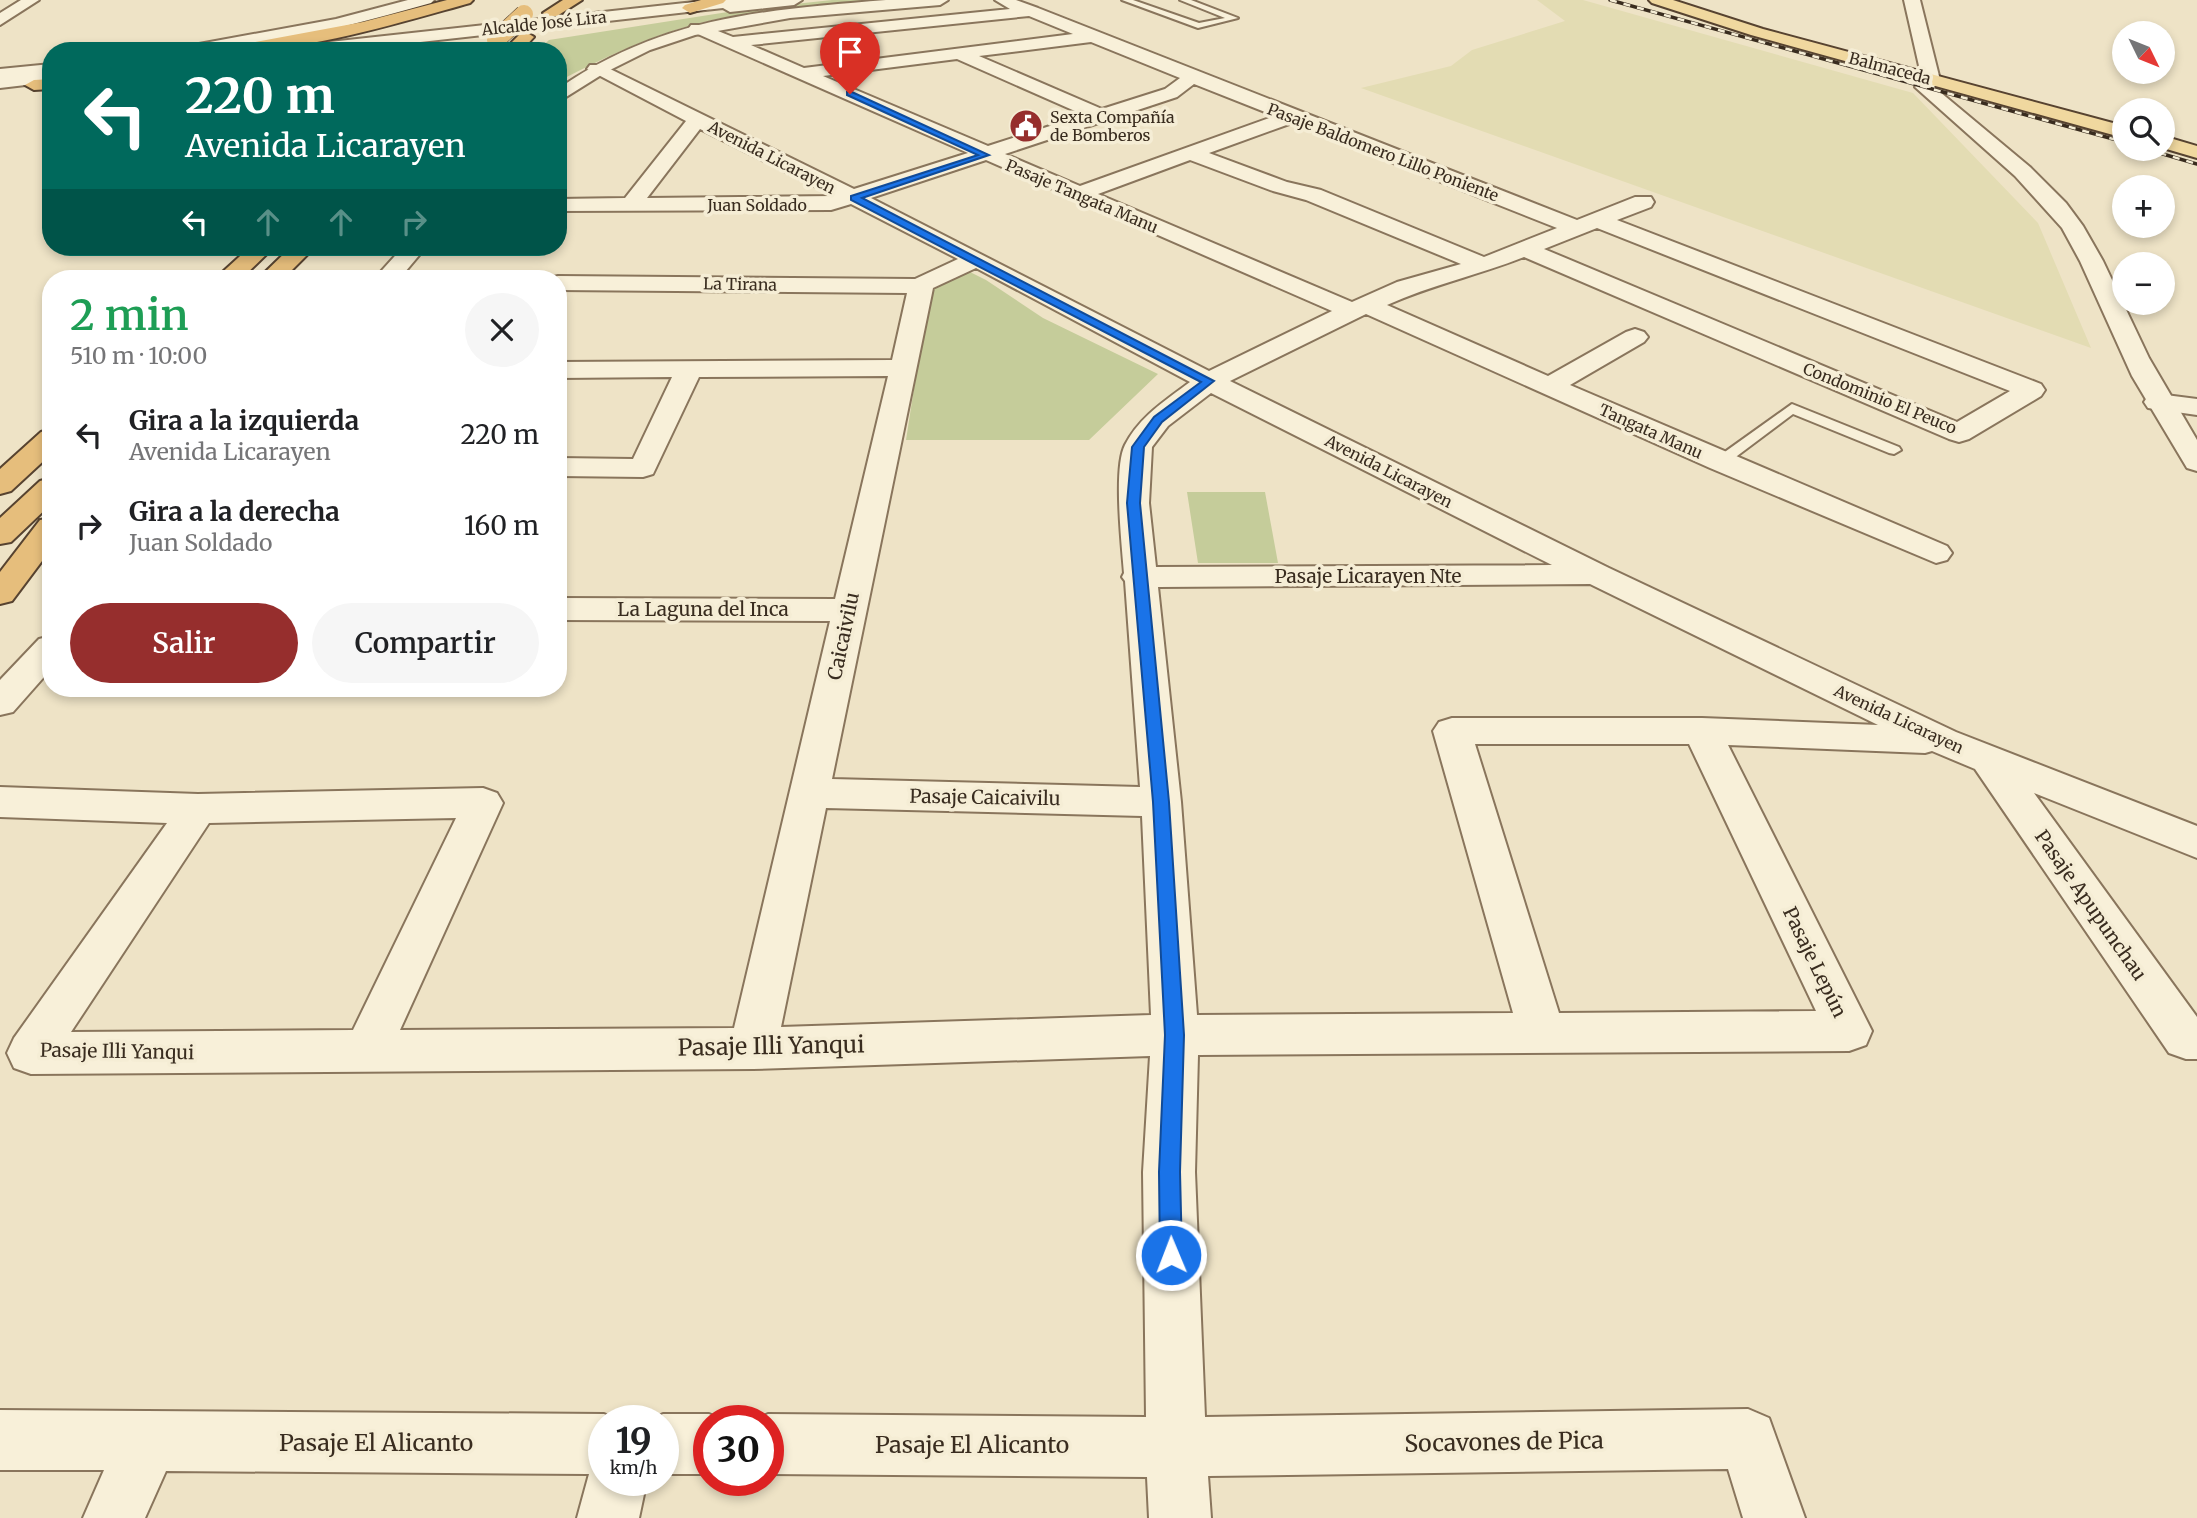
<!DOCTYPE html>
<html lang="es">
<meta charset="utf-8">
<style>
:root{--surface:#fff;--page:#f6f6f6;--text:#202124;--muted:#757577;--accent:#962e2d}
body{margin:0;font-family:Merriweather,serif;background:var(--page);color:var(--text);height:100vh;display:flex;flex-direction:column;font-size:26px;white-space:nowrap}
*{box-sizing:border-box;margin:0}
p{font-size:23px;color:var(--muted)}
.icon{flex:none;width:38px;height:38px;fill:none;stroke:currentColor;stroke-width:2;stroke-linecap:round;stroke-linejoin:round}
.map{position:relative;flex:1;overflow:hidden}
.drawer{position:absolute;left:42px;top:270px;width:525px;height:427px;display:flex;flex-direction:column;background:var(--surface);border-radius:28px;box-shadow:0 4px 10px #0003}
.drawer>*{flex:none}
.hud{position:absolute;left:42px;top:42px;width:525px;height:214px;border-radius:28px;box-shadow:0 4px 10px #0003;background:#00695c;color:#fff;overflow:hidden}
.needle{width:46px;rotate:133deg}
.fabs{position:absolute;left:2112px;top:21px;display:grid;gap:14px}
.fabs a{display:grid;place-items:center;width:63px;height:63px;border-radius:50%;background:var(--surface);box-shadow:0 4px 10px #0003;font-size:35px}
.speed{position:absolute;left:588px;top:1405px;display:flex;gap:14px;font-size:35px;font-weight:700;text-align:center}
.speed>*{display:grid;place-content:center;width:91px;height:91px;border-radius:50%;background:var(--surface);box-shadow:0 4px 10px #0003;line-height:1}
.speed small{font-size:18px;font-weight:400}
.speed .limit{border:10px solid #d22;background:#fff;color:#111}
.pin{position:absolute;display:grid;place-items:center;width:60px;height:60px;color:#fff;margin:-72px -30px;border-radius:50% 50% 50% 0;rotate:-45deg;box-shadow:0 0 7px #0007}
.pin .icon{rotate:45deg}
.me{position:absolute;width:77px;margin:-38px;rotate:359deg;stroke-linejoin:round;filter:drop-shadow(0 0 5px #0008)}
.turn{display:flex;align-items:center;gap:24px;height:147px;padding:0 28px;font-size:32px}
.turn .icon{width:91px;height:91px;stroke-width:2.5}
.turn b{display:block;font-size:49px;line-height:60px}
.lanes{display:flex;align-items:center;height:66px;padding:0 28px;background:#0003;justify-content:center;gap:35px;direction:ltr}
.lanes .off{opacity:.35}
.round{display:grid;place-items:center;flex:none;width:74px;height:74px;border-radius:37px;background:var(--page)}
.headline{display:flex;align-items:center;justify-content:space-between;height:119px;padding:0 28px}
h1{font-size:42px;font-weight:600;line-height:52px;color:#1e9e55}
.cta{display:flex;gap:14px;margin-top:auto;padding:14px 28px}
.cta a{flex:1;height:80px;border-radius:42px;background:var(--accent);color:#fff;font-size:28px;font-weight:600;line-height:80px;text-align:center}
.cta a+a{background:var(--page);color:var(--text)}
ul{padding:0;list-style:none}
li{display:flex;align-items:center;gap:21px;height:91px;padding:0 28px}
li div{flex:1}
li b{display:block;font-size:26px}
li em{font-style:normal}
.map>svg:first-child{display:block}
.farmland{fill:#e3dcb3}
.green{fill:#c5cc9a}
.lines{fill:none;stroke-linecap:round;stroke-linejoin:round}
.service-casing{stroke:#89755c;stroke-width:4}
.minor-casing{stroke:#89755c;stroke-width:4}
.tertiary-casing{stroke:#89755c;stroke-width:4}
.primary-casing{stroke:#574330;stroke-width:4}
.trunk-casing{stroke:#574330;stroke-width:4}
.service{fill:#f8f0d9;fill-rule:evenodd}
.minor{fill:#f8f0d9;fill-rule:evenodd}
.tertiary{fill:#f8f0d9;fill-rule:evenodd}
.primary{fill:#f0d89f;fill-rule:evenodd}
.trunk{fill:#e6be7c;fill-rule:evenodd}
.rail-casing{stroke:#392c1f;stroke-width:3.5}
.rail{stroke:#f5edd5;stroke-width:2.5;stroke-dasharray:7;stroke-linecap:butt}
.trunk-bridge-casing{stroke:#574330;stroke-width:19;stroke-linecap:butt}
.trunk-bridge{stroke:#e6be7c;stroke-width:18}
.route{fill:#1a73e8;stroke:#114b97;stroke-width:2}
.labels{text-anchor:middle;stroke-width:7;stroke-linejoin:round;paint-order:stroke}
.far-street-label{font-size:16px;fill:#392c1f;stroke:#f5edd5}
.far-poi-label{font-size:16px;fill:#392c1f;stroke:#f5edd5;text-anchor:start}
.street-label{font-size:19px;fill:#392c1f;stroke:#f5edd5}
.near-street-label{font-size:23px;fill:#392c1f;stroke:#f5edd5}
</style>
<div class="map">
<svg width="2197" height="1518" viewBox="0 0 2197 1518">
<rect width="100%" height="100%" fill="#eee3c6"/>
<!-- farmland -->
<path class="farmland" d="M 1537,0 L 1583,0 L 1913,93 L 2038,223 L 2091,348 L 1361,88 L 1451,66 L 1472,50 L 1565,21 Z"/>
<!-- green -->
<path class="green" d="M 832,0 L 878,0 C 827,5 774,8 722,18 C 665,29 613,53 561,80 L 558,79 L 558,51 L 537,51 L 549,40 L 747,9 Z
M 970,272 L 986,280 L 1043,318 L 1158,374 L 1089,440 L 906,440 L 930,285 Z
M 1187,492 L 1265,492 L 1278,563 L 1198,563 Z"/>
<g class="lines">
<defs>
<path id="service" d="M 1122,0 L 1133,0 L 1199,23 L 1225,18 L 1180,0 L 1191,0 L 1238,18 L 1198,28 Z
M 1792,404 L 1899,447 L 1901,450 L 1894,454 L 1889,453 L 1793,414 L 1725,465 L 1715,465 L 1713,462 L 1715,459 Z"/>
<path id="minor" d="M 21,0 L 39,0 L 0,25 L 0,13 Z
M 408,0 L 434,0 L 431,3 C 350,25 265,51 180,51 L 188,46 L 336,19 Z
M 995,0 L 1016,0 L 1038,8 L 1577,220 L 1635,197 L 1651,197 L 1654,202 L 1651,207 L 1617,220 L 2041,384 L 2045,390 L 2041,396 L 1969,439 L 1959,442 L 1949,439 L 1524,257 C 1479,275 1431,285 1387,305 L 1548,376 L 1626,332 L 1635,329 L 1644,332 L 1648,337 L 1644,342 L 1570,385 L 1947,546 L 1952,553 L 1947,560 L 1936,563 L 1710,468 L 1366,314 L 1230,381 L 1609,568 L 1956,732 L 2197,826 L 2197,858 L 2034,793 L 2197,1017 L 2197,1059 L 2186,1059 L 2169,1053 L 1975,769 L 1932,751 L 1925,753 L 1728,745 L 1872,1031 L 1866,1045 L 1849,1051 L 1198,1055 L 1195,1172 L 1205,1417 L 1748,1409 L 1769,1418 L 1805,1518 L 1743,1518 L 1728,1469 L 1208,1476 L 1211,1518 L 1149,1518 L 1147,1477 L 768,1474 L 768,1421 L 752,1421 L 768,1414 L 1146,1417 L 1143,1172 L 1150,1056 L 753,1069 L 31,1074 L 14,1068 L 7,1053 L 14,1038 L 167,823 L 0,817 L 0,787 L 198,794 L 483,788 L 497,793 L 503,803 L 400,1030 L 734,1028 L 830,621 L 558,620 L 558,598 L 835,599 L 888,376 L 699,377 L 653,474 L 643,477 L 558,476 L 558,458 L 633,459 L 672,377 L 558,378 L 558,362 L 892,360 L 907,293 L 558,290 L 558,278 L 549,278 L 558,276 L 915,279 L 958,259 L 851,204 L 831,210 L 558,211 L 558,199 L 625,198 L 686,121 L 587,69 L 590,65 L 602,65 L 854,189 L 968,153 L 691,31 L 689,28 L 691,25 L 703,25 L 733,37 L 1010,9 ZM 1029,16 L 1073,34 L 804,68 L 751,45 ZM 1091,42 L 1180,78 L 1165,89 L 1102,109 L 979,56 ZM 957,59 L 1084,115 L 988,146 L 823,76 ZM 1194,84 L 1275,116 L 1080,186 L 1005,154 L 1177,97 ZM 1292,123 L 1557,228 L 1484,257 L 1321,190 L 1287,182 L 1209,153 ZM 700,129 L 834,196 L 647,198 ZM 986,160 L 1332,311 L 1209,371 L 871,198 ZM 1190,160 L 1273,191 L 1306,200 L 1461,264 L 1397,282 L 1352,302 L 1098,194 ZM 1597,228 L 2010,391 L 1957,422 L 1544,249 ZM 976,268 L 1190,382 C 1166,400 1139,417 1125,445 C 1113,468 1122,546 1124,573 L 1122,577 L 1125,581 L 1140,787 L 832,779 L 933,288 ZM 1211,393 L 1552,565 L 1156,567 L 1149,503 L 1152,447 L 1168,426 ZM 1590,584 L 1878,725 L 1702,718 L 1452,718 L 1439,722 L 1433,731 L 1513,1013 L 1197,1015 L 1181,802 L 1158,587 ZM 1475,744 L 1689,744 L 1816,1011 L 1559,1013 ZM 826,808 L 1142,816 L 1151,1015 L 781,1027 ZM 456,818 L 353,1030 L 71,1032 L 209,823 Z
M 51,64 L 51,74 L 0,79 L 0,69 Z
M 2158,394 L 2197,399 L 2197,415 L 2148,408 L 2144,402 L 2148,396 Z
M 0,1410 L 604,1414 L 620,1421 L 604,1421 L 604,1480 L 647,1480 L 639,1518 L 577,1518 L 589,1474 L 166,1471 L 145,1518 L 83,1518 L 104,1470 L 0,1470 Z
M 663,1414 L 709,1414 L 725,1421 L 709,1421 L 709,1474 L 663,1474 L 663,1421 L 647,1421 Z"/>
<path id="tertiary" d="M 712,0 L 802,0 L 794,5 L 730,12 L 723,8 L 340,51 L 285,51 L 293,46 Z
M 886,0 L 948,0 L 940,5 L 790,18 L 695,35 L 650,50 L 606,72 L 558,102 L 558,89 C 662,17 764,10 886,0 Z
M 1904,0 L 1920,0 L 1940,80 L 1934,87 L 2030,167 L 2066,203 L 2083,226 L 2103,261 L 2149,358 L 2197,440 L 2197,471 L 2187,468 L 2132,376 L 2080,261 L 2062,228 L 2015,176 L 1915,87 L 1922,79 Z
M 51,72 L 51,82 L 0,88 L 0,78 Z
M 403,247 L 426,247 L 400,278 L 375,278 Z
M 51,636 L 51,669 L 13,712 L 0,715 L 0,680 L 39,639 Z"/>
<path id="primary" d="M 1649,0 L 1673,0 L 1763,29 L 2124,126 L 2124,138 L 1751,35 L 1652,3 Z
M 2163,136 L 2197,146 L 2197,158 L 2163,148 Z"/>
<path id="trunk" d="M 447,0 L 473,0 L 470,3 C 391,25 309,51 226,51 L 234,46 L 363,22 Z
M 563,0 L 582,0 L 557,16 L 545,16 L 543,13 Z
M 701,0 L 726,0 L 723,3 L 690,13 L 682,8 L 685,5 Z
M 526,32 L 534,37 L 521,51 L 503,51 L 520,34 Z
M 51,79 L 51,89 L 34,90 L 25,85 L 34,80 Z
M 250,247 L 274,247 L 242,278 L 216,278 Z
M 291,247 L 315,247 L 284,278 L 259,278 Z
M 51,429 L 51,454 L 11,491 L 0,494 L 0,469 L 41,432 Z
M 51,478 L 51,504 L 11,542 L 0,544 L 0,518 L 40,481 Z
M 51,518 L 51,549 L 12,601 L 0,604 L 0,572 L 40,520 Z"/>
</defs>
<!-- service casing -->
<use href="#service" class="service-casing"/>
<!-- minor casing -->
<use href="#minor" class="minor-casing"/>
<!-- tertiary casing -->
<use href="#tertiary" class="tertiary-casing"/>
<!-- primary casing -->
<use href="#primary" class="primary-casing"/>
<!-- trunk casing -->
<use href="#trunk" class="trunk-casing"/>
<!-- service -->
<use href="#service" class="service"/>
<!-- minor -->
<use href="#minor" class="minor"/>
<!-- tertiary -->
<use href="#tertiary" class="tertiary"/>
<!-- primary -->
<use href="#primary" class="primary"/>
<!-- trunk -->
<use href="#trunk" class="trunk"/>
<defs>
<path id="rail" d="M 1610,0 L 2124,142
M 2146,149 L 2197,164"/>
</defs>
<!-- rail casing -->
<use href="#rail" class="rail-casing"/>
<!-- rail -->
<use href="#rail" class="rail"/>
<defs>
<path id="trunk-bridge" d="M 496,40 L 524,14"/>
</defs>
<!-- trunk-bridge casing -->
<use href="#trunk-bridge" class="trunk-bridge-casing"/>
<!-- trunk-bridge -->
<use href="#trunk-bridge" class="trunk-bridge"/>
</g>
<!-- route -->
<path class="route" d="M 847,92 L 852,92 L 989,155 L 862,198 L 1214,381 L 1162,422 L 1144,447 L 1140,503 L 1169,802 L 1184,1035 L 1180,1172 L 1182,1255 L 1179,1262 L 1171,1266 L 1163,1262 L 1160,1255 L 1159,1172 L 1165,1035 L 1153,802 L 1127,503 L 1132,447 L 1154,417 L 1201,382 L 851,200 L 851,196 L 978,155 L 847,95 Z"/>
<!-- icons -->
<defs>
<symbol id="civic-disc" viewBox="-11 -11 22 22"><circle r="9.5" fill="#962e2d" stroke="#f5edd5"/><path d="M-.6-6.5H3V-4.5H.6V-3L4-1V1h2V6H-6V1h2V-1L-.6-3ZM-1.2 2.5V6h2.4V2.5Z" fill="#fff"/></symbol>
</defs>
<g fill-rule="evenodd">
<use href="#civic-disc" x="1007" y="107" width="38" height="38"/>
</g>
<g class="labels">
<!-- far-street labels -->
<g class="far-street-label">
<text transform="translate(544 23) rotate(-6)" y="6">Alcalde José Lira</text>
<text transform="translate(1890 68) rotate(15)" y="6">Balmaceda</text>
<text transform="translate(1383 152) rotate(21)" y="6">Pasaje Baldomero Lillo Poniente</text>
<text transform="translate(772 157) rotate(27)" y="6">Avenida Licarayen</text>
<text transform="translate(1082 196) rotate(23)" y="6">Pasaje Tangata Manu</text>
<text x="757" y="211">Juan Soldado</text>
<text transform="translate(740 284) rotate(1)" y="6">La Tirana</text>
<text transform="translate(1880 398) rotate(22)" y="6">Condominio El Peuco</text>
<text transform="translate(1651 431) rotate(24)" y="6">Tangata Manu</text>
<text transform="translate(1389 471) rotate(27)" y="6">Avenida Licarayen</text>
<text transform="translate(1899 719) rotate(25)" y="6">Avenida Licarayen</text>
</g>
<!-- far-poi labels -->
<g class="far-poi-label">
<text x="1050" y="123">Sexta Compañía<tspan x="1050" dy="18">de Bomberos</tspan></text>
</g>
<!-- street labels -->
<g class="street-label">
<text x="1368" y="583">Pasaje Licarayen Nte</text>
<text x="703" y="616">La Laguna del Inca</text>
<text transform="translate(843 636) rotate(-78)" y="7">Caicaivilu</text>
<text transform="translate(985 797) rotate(1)" y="7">Pasaje Caicaivilu</text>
<text transform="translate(2091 905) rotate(55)" y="7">Pasaje Apupunchau</text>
<text transform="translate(1815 962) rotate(64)" y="7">Pasaje Lepún</text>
<text transform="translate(117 1051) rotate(1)" y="7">Pasaje Illi Yanqui</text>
</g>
<!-- near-street labels -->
<g class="near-street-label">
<text transform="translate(771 1046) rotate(-1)" y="8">Pasaje Illi Yanqui</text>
<text transform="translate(1504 1442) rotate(-1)" y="8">Socavones de Pica</text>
<text x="376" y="1451">Pasaje El Alicanto</text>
<text x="972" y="1453">Pasaje El Alicanto</text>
</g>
</g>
</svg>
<div class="fabs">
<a><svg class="needle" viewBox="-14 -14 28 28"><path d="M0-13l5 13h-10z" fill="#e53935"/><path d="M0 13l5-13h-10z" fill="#757577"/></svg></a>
<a><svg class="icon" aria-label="search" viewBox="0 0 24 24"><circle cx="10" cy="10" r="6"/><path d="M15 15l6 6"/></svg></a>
<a>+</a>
<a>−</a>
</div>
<div class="speed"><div>19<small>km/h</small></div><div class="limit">30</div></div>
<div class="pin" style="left:850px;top:94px;background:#d93025"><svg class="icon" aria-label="arrive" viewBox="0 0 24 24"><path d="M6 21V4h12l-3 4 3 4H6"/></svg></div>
<svg class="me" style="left:1171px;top:1255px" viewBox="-20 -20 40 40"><circle r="17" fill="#1a73e8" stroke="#fff" stroke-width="3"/><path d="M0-11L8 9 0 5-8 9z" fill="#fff"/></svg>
<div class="hud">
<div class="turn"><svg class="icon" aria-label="left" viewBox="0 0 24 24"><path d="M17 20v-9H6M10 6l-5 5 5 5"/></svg><div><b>220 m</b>Avenida Licarayen</div></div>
<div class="lanes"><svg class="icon" aria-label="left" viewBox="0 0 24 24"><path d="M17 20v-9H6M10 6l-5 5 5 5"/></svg><svg class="icon off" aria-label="ahead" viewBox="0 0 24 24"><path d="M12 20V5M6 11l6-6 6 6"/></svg><svg class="icon off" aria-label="ahead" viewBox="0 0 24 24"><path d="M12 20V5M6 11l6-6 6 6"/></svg><svg class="icon off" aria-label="right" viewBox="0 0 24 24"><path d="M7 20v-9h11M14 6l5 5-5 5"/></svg></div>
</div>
<section class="drawer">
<div class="headline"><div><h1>2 min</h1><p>510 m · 10:00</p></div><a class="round"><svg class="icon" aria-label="close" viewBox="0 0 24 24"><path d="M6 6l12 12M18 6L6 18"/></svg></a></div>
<ul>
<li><svg class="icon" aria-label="left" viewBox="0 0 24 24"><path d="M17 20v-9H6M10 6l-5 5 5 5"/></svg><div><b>Gira a la izquierda</b><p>Avenida Licarayen</p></div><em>220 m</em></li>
<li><svg class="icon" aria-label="right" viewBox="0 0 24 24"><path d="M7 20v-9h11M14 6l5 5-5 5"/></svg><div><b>Gira a la derecha</b><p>Juan Soldado</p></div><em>160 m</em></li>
</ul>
<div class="cta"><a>Salir</a><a>Compartir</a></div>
</section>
</div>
